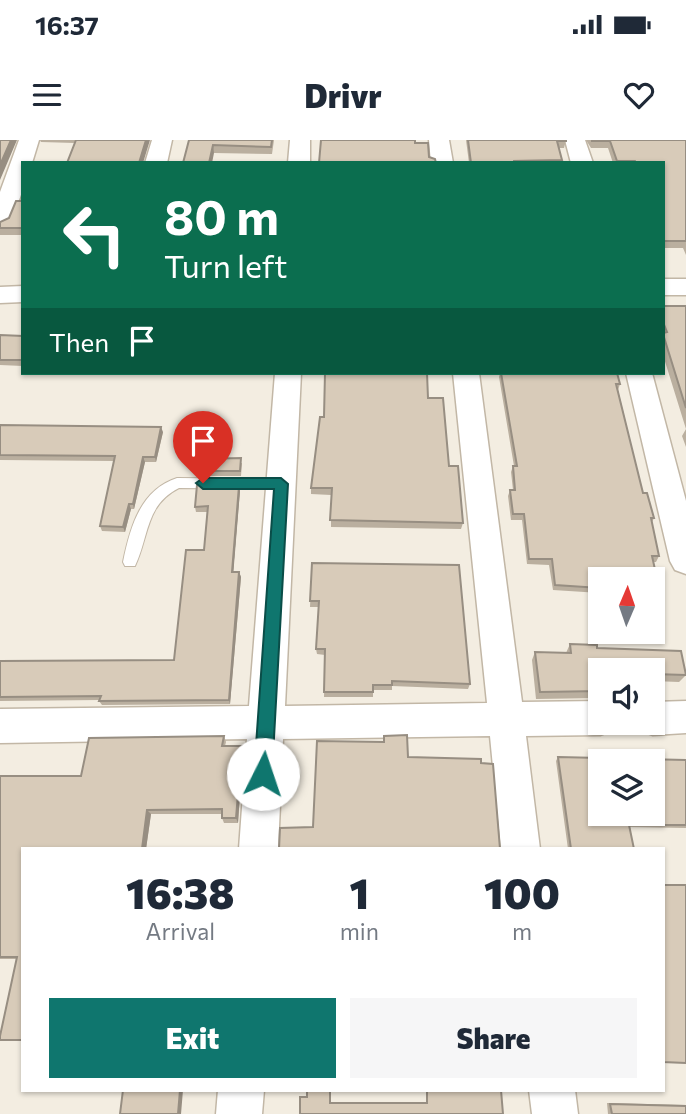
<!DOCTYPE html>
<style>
:root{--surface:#fff;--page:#f6f6f7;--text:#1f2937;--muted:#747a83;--accent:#0f766e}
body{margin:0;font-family:Commissioner,sans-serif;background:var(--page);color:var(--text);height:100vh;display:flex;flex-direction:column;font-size:26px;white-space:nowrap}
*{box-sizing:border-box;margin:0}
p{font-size:23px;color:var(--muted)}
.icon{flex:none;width:38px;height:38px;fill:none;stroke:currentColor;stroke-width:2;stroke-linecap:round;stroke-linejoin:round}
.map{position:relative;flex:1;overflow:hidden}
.sheet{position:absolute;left:21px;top:707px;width:644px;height:245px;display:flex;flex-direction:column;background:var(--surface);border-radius:0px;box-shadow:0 2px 5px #0004}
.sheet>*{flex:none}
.banner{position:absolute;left:21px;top:21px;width:644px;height:214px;border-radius:0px;box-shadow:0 2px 5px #0004;background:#0b6e4f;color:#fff;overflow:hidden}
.needle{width:46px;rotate:2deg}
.controls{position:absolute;left:588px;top:427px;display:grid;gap:14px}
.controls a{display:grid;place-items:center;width:77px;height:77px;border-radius:0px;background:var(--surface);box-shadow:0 2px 5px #0004;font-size:35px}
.pin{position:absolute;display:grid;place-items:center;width:60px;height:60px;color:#fff;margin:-72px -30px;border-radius:50% 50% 50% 0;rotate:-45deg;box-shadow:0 0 7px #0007}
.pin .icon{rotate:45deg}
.me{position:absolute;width:77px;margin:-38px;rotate:4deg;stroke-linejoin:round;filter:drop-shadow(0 0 5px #0008)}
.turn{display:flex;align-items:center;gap:24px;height:147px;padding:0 28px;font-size:32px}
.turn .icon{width:91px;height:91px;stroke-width:2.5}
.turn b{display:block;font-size:49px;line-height:60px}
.then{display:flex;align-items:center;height:66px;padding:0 28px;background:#0003;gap:14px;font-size:26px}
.eta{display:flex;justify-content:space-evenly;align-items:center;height:119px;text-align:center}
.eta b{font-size:42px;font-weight:800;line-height:49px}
.primary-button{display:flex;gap:14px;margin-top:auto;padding:14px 28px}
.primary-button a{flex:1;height:80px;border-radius:0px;background:var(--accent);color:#fff;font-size:28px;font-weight:800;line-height:80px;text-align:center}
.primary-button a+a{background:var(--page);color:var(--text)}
.status{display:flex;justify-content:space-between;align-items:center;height:49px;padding:0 35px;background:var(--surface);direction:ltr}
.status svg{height:19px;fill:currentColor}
header{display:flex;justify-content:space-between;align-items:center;height:91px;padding:0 28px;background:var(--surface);font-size:32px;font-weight:800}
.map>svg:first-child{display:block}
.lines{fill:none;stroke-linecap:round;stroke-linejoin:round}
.service-casing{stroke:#c2b7a6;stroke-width:2}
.minor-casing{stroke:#c2b7a6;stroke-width:3}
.service{fill:#fff;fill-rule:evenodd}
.minor{fill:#fff;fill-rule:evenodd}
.wall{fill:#baaf9f}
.shaded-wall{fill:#978e82}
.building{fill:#d8cbb9;stroke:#978e82;stroke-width:2;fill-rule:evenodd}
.route{fill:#0f766e;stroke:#0a4d48;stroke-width:2}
</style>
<div class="status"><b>16:37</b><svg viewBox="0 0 49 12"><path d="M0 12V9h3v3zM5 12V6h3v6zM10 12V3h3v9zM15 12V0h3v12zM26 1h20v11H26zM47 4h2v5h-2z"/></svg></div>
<header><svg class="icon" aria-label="menu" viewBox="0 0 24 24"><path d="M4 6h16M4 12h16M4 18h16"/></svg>Drivr<svg class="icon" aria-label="heart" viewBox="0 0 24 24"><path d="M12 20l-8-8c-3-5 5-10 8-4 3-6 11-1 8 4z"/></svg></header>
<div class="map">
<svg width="686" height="974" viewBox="0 0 686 974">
<rect width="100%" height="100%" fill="#f3ede1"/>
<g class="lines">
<defs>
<path id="service" d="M 177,338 L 281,339 L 288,344 L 281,349 L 179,348 C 145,365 149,397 135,426 L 125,426 L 123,422 C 130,388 140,350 177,338 Z"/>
<path id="minor" d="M 19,0 L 39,0 L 32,23 L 23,23 L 23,49 L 11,83 L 0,90 L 0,52 Z
M 152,0 L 172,0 L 167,23 L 145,23 Z
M 290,0 L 310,0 L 310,23 L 288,23 Z
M 429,0 L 449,0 L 453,23 L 431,23 Z
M 565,0 L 585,0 L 593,23 L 571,23 Z
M 663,139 L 686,139 L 686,155 L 663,155 Z
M 23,146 L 23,162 L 0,163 L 0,147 Z
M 275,233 L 301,233 L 285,566 L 487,563 L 453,233 L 479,233 L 522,562 L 600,561 L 600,583 L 616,583 L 613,590 L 600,595 L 526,596 L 540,709 L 501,709 L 490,596 L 283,599 L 278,709 L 239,709 L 247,599 L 0,603 L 0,569 L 249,566 Z
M 626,233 L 652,233 L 686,361 L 686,434 L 675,430 L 670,421 Z
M 686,561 L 686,593 L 653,595 L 640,590 L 637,583 L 653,583 L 653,562 Z
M 218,950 L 264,950 L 262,974 L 216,974 Z
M 529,950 L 575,950 L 578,974 L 532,974 Z"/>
</defs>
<!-- service casing -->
<use href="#service" class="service-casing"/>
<!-- minor casing -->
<use href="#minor" class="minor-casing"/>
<!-- service -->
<use href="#service" class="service"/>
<!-- minor -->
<use href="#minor" class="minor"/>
</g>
<!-- wall -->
<path class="wall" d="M 40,0 L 150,0 L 75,3 L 41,2 Z
M 189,0 L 274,0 L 272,14 L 214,13 Z
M 466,0 L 566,0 L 564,8 L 559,8 L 562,20 L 562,23 L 469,23 Z
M 586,0 L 686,0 L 686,115 L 683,108 L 663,108 L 663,23 L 613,23 L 608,8 L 591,8 Z
M 23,61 L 23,95 L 0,95 L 0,82 L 9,78 Z
M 663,166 L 686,166 L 686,307 L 682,296 L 686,289 L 663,215 Z
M 0,195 L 23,196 L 23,226 L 0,225 Z
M 500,233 L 617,233 L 620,244 L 618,250 L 643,353 L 654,378 L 652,382 L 659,416 L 656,422 L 653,422 L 660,452 L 656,457 L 653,457 L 653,439 L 600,439 L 600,453 L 553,450 L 549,425 L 527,424 L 522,380 L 511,380 L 508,356 L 510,350 L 513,350 L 511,332 L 513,326 L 514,326 L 499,237 Z
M 428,258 L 449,326 L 463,383 L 461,389 L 331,387 L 331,355 L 311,354 L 311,348 L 324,277 Z
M 0,285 L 163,292 L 156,322 L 145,322 L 134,369 L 131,369 L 125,392 L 102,391 L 100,386 L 114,321 L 0,320 Z
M 242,323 L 241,336 L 200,336 L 199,331 Z
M 239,346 L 240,351 L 233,432 L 239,432 L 241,437 L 230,564 L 102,565 L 99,561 L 100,560 L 0,561 L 0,521 L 174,520 L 204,410 L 207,372 L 196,372 L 195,367 Z
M 312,423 L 470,544 L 468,549 L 392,546 L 392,550 L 373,550 L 373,557 L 324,557 L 325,515 L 317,514 L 316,509 L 319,467 L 310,467 Z
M 570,504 L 597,508 L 686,535 L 679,542 L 653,541 L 653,530 L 600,530 L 600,556 L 599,558 L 536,559 L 532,520 L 535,512 L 566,513 Z
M 224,596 L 226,602 L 225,606 L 242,606 L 243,612 L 238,683 L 224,683 L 222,678 L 222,674 L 151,674 L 146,709 L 23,709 L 16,819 L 0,819 L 0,636 L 81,636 Z
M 558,617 L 686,620 L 686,688 L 630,687 L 634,709 L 568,709 L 556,621 Z
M 426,950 L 501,950 L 503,974 L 300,974 L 301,956 L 307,956 L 330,962 L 426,962 Z
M 607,963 L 686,965 L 686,974 L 608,974 Z"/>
<!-- shaded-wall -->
<path class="shaded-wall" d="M 11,0 L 17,0 L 0,40 L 0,25 Z
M 146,0 L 150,0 L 143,23 L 139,23 Z
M 213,5 L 214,13 L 212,23 L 209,23 Z
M 161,287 L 163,292 L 156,322 L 155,317 Z
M 143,317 L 145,322 L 134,369 L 133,364 Z
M 239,346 L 240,351 L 233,437 L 232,432 Z
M 129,364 L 131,369 L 125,392 L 123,387 Z
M 239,432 L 241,437 L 230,564 L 229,560 Z
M 242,606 L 243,612 L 238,683 L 236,678 Z
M 147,670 L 151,674 L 146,709 L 142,709 Z
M 180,950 L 183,950 L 181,974 L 178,974 Z"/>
<!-- building -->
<path class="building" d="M 0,0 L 11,0 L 0,25 Z
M 76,0 L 146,0 L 139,23 L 67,23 Z
M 189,0 L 272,0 L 271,7 L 213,5 L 209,23 L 183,23 Z
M 321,0 L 415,0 L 415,3 L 428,3 L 429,17 L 435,19 L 436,23 L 319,23 Z
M 468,0 L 566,0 L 566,1 L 557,1 L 562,20 L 514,21 L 514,23 L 471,23 Z
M 592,0 L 686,0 L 686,101 L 664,101 L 663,99 L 663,23 L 636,23 L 635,21 L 617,21 L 610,1 L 592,1 Z
M 16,61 L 23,61 L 23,88 L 0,88 L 0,82 L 9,78 Z
M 663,166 L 686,166 L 686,268 L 663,194 L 663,193 L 667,192 L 663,182 Z
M 0,195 L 23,196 L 23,220 L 0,220 Z
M 325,233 L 427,233 L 428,258 L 443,258 L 449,326 L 458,326 L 463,383 L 330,380 L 332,348 L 311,348 L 320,277 L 324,277 Z
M 501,233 L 617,233 L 620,244 L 616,244 L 643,353 L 647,353 L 654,378 L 651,378 L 659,416 L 652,416 L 660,452 L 653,451 L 653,439 L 600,439 L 600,448 L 555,445 L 552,419 L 529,419 L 524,374 L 513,374 L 510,350 L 515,350 L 513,326 L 517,326 Z
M 0,285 L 161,287 L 155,317 L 143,317 L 133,364 L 129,364 L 123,387 L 100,386 L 115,316 L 0,315 Z
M 241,318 L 240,331 L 199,331 L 200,319 Z
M 197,345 L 239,346 L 232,432 L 239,432 L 229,560 L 99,561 L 101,556 L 0,557 L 0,521 L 174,520 L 186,410 L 204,410 L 208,366 L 195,367 Z
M 312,423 L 459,425 L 470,544 L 392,541 L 392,545 L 373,545 L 373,552 L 324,552 L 325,509 L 316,509 L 319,461 L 310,461 Z
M 570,504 L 597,505 L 597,508 L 681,511 L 686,535 L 653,534 L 653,530 L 600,530 L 600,551 L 540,552 L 535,512 L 571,513 Z
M 407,595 L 408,617 L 481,619 L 481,623 L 493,624 L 500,709 L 279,709 L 280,688 L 313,687 L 317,601 L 384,602 L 384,596 Z
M 224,596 L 222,606 L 242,606 L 236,678 L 222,678 L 222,669 L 147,670 L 142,709 L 23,709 L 23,900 L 0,900 L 0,896 L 17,817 L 0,817 L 0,636 L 81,636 L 89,598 Z
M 558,617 L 686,620 L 686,685 L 629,685 L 634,709 L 571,709 ZM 600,621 L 653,621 L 653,674 L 600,674 Z
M 663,745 L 686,745 L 686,923 L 663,922 Z
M 123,950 L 180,950 L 178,974 L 120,974 Z
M 307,950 L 330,950 L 330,963 L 427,963 L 427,950 L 501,950 L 503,974 L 300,974 L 300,957 L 307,957 Z
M 610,964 L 686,966 L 686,974 L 612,974 Z"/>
<!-- route -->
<path class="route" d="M 203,338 L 281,338 L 288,344 L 272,634 L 269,640 L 263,643 L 257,640 L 254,634 L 274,349 L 203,349 L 196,343 Z"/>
</svg>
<div class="controls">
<a><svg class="needle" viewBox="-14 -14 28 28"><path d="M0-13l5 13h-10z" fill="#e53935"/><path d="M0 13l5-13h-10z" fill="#747a83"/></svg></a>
<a><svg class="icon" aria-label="sound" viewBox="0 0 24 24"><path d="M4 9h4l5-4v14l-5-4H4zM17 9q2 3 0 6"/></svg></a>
<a><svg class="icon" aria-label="layers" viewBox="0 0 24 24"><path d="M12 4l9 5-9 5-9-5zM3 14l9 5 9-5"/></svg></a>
</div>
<div class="pin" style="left:203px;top:343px;background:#d93025"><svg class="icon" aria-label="arrive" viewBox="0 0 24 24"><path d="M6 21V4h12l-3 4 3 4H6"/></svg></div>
<svg class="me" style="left:263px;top:634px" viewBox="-20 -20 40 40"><circle r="19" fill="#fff"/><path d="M0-13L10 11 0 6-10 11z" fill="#0f766e"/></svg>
<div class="banner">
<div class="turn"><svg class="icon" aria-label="left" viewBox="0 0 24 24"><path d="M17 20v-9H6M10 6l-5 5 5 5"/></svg><div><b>80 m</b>Turn left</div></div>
<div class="then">Then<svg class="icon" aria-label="arrive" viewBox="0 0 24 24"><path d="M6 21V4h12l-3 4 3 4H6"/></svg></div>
</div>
<section class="sheet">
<div class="eta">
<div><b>16:38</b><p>Arrival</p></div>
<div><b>1</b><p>min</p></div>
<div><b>100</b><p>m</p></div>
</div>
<div class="primary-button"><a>Exit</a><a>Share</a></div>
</section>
</div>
